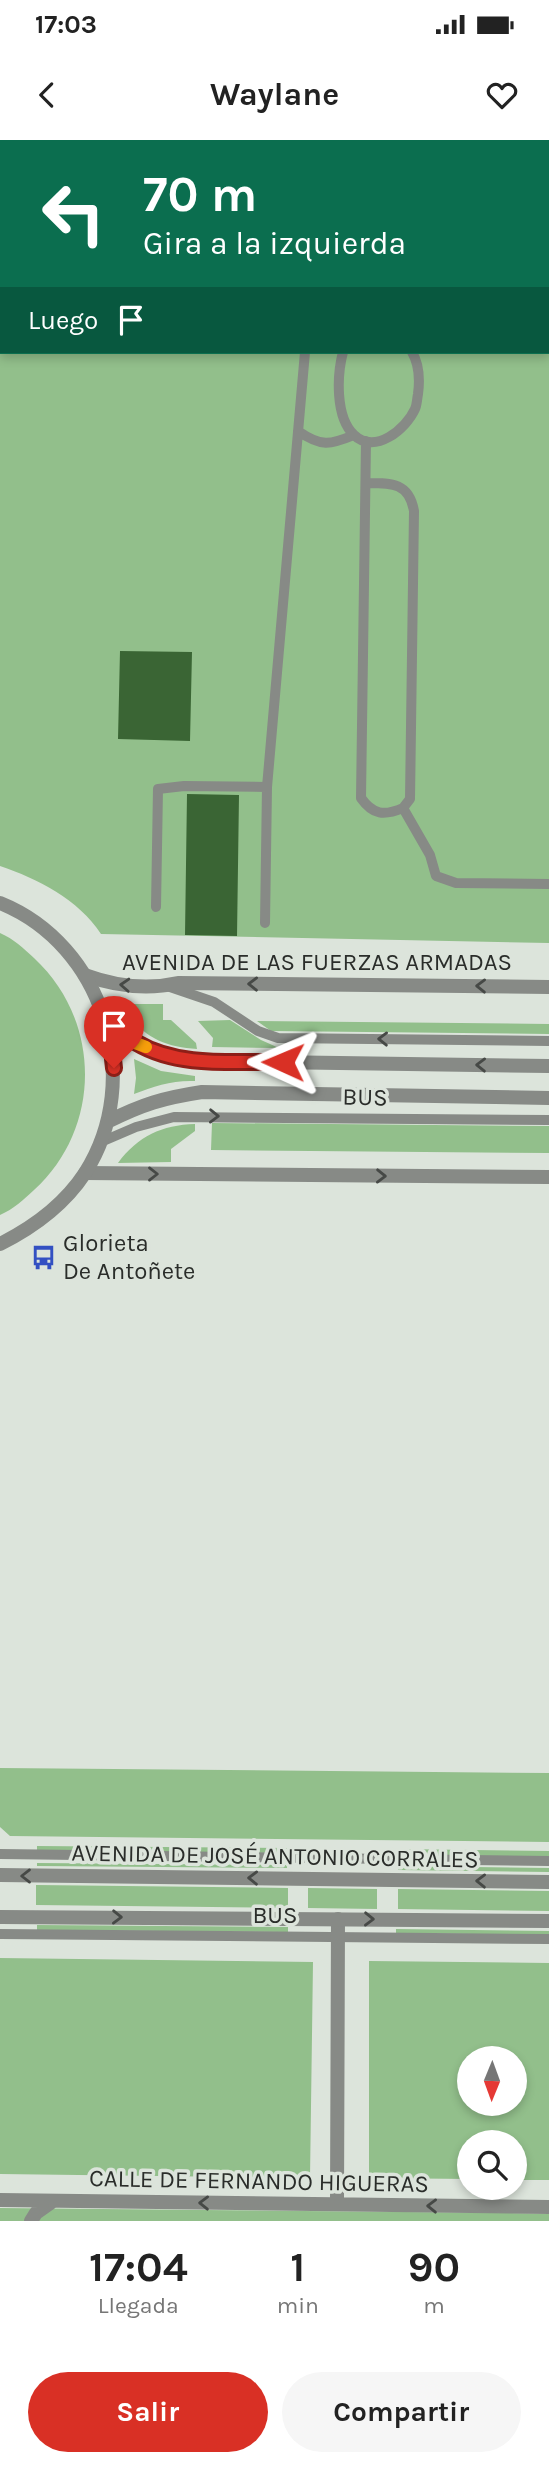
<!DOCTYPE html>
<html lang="es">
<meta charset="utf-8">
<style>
:root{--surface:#fff;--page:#f6f6f6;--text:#222;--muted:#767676;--accent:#d93025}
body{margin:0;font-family:Karla,sans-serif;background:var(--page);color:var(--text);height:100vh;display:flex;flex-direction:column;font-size:26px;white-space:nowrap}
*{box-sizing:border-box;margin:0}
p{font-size:23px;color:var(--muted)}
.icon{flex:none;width:38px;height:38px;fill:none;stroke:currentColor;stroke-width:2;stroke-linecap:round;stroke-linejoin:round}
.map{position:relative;height:2081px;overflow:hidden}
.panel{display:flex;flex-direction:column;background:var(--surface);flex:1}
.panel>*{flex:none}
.banner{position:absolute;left:0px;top:0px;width:550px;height:214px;box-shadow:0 4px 10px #0003;background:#0b6e4f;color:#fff;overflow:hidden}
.needle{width:46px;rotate:181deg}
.controls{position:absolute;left:457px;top:1906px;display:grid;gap:14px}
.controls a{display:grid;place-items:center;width:70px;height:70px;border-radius:50%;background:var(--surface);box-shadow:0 4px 10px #0003;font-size:35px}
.pin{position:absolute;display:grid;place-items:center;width:60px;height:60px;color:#fff;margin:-72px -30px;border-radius:50% 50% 50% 0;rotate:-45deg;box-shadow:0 0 7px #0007}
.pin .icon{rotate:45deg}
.me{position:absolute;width:77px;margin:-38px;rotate:271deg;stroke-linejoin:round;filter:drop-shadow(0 0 5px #0008)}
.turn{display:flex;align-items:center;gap:24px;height:147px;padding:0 28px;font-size:32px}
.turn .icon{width:91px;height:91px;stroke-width:2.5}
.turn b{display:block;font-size:49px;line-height:60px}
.then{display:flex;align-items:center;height:66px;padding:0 28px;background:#0003;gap:14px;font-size:26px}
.eta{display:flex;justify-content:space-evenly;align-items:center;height:119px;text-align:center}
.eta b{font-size:42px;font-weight:700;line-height:49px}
.button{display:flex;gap:14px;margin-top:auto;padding:14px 28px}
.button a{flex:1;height:80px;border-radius:42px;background:var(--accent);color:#fff;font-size:28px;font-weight:700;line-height:80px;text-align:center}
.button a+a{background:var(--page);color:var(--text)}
.status{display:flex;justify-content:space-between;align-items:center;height:49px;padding:0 35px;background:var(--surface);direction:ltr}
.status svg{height:19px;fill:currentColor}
header{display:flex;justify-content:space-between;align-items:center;height:91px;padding:0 28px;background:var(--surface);font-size:32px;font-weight:700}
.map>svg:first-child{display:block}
.green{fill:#92bf8b;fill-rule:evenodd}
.building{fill:#3a6534}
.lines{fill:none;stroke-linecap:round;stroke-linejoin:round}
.service{stroke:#878a86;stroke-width:10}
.minor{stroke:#878a86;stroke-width:14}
.tertiary{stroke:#878a86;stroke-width:14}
.oneway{stroke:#464946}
.route-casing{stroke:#8d1f18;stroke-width:18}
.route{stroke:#d93025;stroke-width:12}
.slow{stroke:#f59e0b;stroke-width:12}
.labels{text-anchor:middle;stroke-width:7;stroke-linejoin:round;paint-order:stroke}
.street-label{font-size:24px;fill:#2a2d2a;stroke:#dce4db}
.poi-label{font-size:24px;fill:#2a2d2a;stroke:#dce4db;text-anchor:start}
</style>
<div class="status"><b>17:03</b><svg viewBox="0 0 49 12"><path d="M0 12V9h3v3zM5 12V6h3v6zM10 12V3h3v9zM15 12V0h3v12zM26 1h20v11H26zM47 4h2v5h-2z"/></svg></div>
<header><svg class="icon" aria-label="back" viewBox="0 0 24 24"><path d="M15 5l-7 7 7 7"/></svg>Waylane<svg class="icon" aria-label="heart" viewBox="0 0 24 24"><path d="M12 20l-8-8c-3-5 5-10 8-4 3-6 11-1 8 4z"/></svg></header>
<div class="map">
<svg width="549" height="2081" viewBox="0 0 549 2081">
<rect width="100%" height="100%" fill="#dce4db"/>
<!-- green -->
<path class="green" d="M 0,0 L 549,0 L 549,803 L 101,794 C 78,759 38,739 0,726 ZM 2,2 L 548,2 L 548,212 L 2,212 Z
M 0,793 C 14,799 23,808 34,818 C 102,881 102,988 34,1050 C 23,1060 14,1069 0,1075 Z
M 124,864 L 163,864 L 163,880 L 171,880 L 196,903 L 197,909 C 164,907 138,896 124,864 Z
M 230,880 L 261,900 L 279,908 L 212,907 L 213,898 L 198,881 Z
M 257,881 L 549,884 L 549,894 L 271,891 Z
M 134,919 L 161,931 L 195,936 L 195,941 C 173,940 154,946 134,954 L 136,938 Z
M 212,983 L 549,986 L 549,1013 L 211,1010 Z
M 195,984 L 195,991 L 171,1009 L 171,1022 L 118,1023 C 138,996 162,985 195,984 Z
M 0,1628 L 549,1633 L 549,1702 L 10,1696 L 0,1687 Z
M 37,1706 L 289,1708 L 289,1713 L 37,1711 Z
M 397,1709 L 549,1711 L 549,1717 L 397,1715 Z
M 37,1723 L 287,1725 L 287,1728 L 37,1726 Z
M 398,1726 L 549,1728 L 549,1732 L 398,1730 Z
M 36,1745 L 288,1748 L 288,1768 L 36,1765 Z
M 308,1748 L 377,1749 L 377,1769 L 308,1768 Z
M 398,1749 L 549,1751 L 549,1771 L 398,1769 Z
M 37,1785 L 288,1787 L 288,1792 L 37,1790 Z
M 396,1789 L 549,1791 L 549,1795 L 396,1793 Z
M 0,1818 L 313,1822 L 310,2038 L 0,2034 Z
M 369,1821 L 549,1823 L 549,2040 L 515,2040 L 514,2002 L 469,2002 L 469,2039 L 369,2038 ZM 469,1918 L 514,1918 L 514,1964 L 469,1964 Z
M 0,2068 L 507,2073 L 549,2074 L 549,2081 L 0,2081 Z"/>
<!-- building -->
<path class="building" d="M 120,511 L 192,512 L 190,601 L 118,599 Z
M 187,654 L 239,655 L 237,796 L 185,795 Z"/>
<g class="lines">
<!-- service -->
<path class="service" d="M 320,2 L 320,0
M 370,2 L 370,0
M 419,2 L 419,0
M 343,212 C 337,235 335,277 354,295 C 375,315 406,289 415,269 C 417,265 417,259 418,254 C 420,239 419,224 412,212
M 298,291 C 321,307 330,305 354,295
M 366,301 L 361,658 C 373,675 384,676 403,668
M 366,343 C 391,343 409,342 414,371 L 410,659 L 403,668 L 430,715 L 436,736 L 456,743 L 549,744
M 156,767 L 158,649 L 184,646 L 267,647 L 305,212
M 265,783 L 267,647
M 167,846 L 214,862 L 258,891 L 278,898 L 549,901
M 101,1002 L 136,987 L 174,977 L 549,980
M 0,1714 L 549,1721
M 0,1794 L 549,1799"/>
<!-- minor -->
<path class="minor" d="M 85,835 C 115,846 147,850 178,843 L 549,847
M 85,1033 L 549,1037
M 0,2060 L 549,2067
M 337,2064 L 338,1779
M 31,2081 L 36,2073 L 53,2061"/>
<!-- tertiary -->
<path class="tertiary" d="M 0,763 C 104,805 145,939 85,1033 C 64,1065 34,1087 0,1104
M 104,874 L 135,903 L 167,916 L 203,921 L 549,926
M 107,982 C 143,964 163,958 202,952 L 549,958
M 0,1735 L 549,1742
M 0,1777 L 549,1781"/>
</g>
<!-- one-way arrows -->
<defs><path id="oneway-chevron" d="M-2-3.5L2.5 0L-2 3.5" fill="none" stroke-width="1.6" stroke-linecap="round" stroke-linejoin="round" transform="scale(1.75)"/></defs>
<g class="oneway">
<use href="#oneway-chevron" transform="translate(253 844) rotate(-179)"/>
<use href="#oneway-chevron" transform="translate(125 845) rotate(-177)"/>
<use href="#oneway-chevron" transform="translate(481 846) rotate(-179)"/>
<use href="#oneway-chevron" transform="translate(383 899) rotate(-179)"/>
<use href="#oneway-chevron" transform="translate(481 925) rotate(-179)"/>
<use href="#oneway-chevron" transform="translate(214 976) rotate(1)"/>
<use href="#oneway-chevron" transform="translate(153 1034)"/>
<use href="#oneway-chevron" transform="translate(381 1036) rotate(1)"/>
<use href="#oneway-chevron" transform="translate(26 1736) rotate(-180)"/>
<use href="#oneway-chevron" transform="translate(253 1738) rotate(-179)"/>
<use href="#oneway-chevron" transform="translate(481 1741) rotate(-179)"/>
<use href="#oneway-chevron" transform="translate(117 1777) rotate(1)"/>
<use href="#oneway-chevron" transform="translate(369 1779) rotate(1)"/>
<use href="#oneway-chevron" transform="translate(204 2063) rotate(-179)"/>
<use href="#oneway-chevron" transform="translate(432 2066) rotate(-179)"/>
</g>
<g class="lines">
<defs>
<path id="route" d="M 114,928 L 111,901 L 104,874 C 114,884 125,897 137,903 C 179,928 235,921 283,922"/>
</defs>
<!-- route casing -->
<use href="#route" class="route-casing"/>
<!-- route -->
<use href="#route" class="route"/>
<!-- slow -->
<path class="slow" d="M 107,877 L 135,903 L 146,907"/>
</g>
<!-- icons -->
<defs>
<symbol id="bus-bare" viewBox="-9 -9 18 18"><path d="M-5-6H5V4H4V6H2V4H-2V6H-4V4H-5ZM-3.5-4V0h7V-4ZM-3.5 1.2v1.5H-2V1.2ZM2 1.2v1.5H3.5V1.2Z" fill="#3350c2" stroke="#dce4db" stroke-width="2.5" paint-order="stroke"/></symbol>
</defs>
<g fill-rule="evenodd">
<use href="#bus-bare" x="26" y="1100" width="35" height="35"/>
</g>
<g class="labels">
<!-- street labels -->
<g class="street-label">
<text x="317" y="830">AVENIDA DE LAS FUERZAS ARMADAS</text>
<text transform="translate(365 957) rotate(1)" y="8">BUS</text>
<text transform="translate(275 1716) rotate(1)" y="8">AVENIDA DE JOSÉ ANTONIO CORRALES</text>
<text x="275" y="1783">BUS</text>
<text transform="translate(259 2041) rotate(1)" y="8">CALLE DE FERNANDO HIGUERAS</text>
</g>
<!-- poi labels -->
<g class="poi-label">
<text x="63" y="1111">Glorieta<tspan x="63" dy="28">De Antoñete</tspan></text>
</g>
</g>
</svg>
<div class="controls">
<a><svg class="needle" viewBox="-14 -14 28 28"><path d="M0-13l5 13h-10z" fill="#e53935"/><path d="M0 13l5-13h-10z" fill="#767676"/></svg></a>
<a><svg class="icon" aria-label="search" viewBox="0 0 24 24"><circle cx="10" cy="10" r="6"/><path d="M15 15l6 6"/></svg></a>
</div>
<div class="pin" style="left:114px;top:928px;background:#d93025"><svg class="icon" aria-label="arrive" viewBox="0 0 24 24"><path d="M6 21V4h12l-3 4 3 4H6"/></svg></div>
<svg class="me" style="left:283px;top:922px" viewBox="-20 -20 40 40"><path d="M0-17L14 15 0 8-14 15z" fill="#d93025" stroke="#fff" stroke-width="4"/></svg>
<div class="banner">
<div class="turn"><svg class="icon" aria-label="left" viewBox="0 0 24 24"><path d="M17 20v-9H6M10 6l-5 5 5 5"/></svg><div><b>70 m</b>Gira a la izquierda</div></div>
<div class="then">Luego<svg class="icon" aria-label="arrive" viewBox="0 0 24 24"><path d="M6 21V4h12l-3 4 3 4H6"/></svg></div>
</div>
</div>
<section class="panel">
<div class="eta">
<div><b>17:04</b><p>Llegada</p></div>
<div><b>1</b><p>min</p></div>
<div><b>90</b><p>m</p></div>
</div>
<div class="button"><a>Salir</a><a>Compartir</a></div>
</section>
